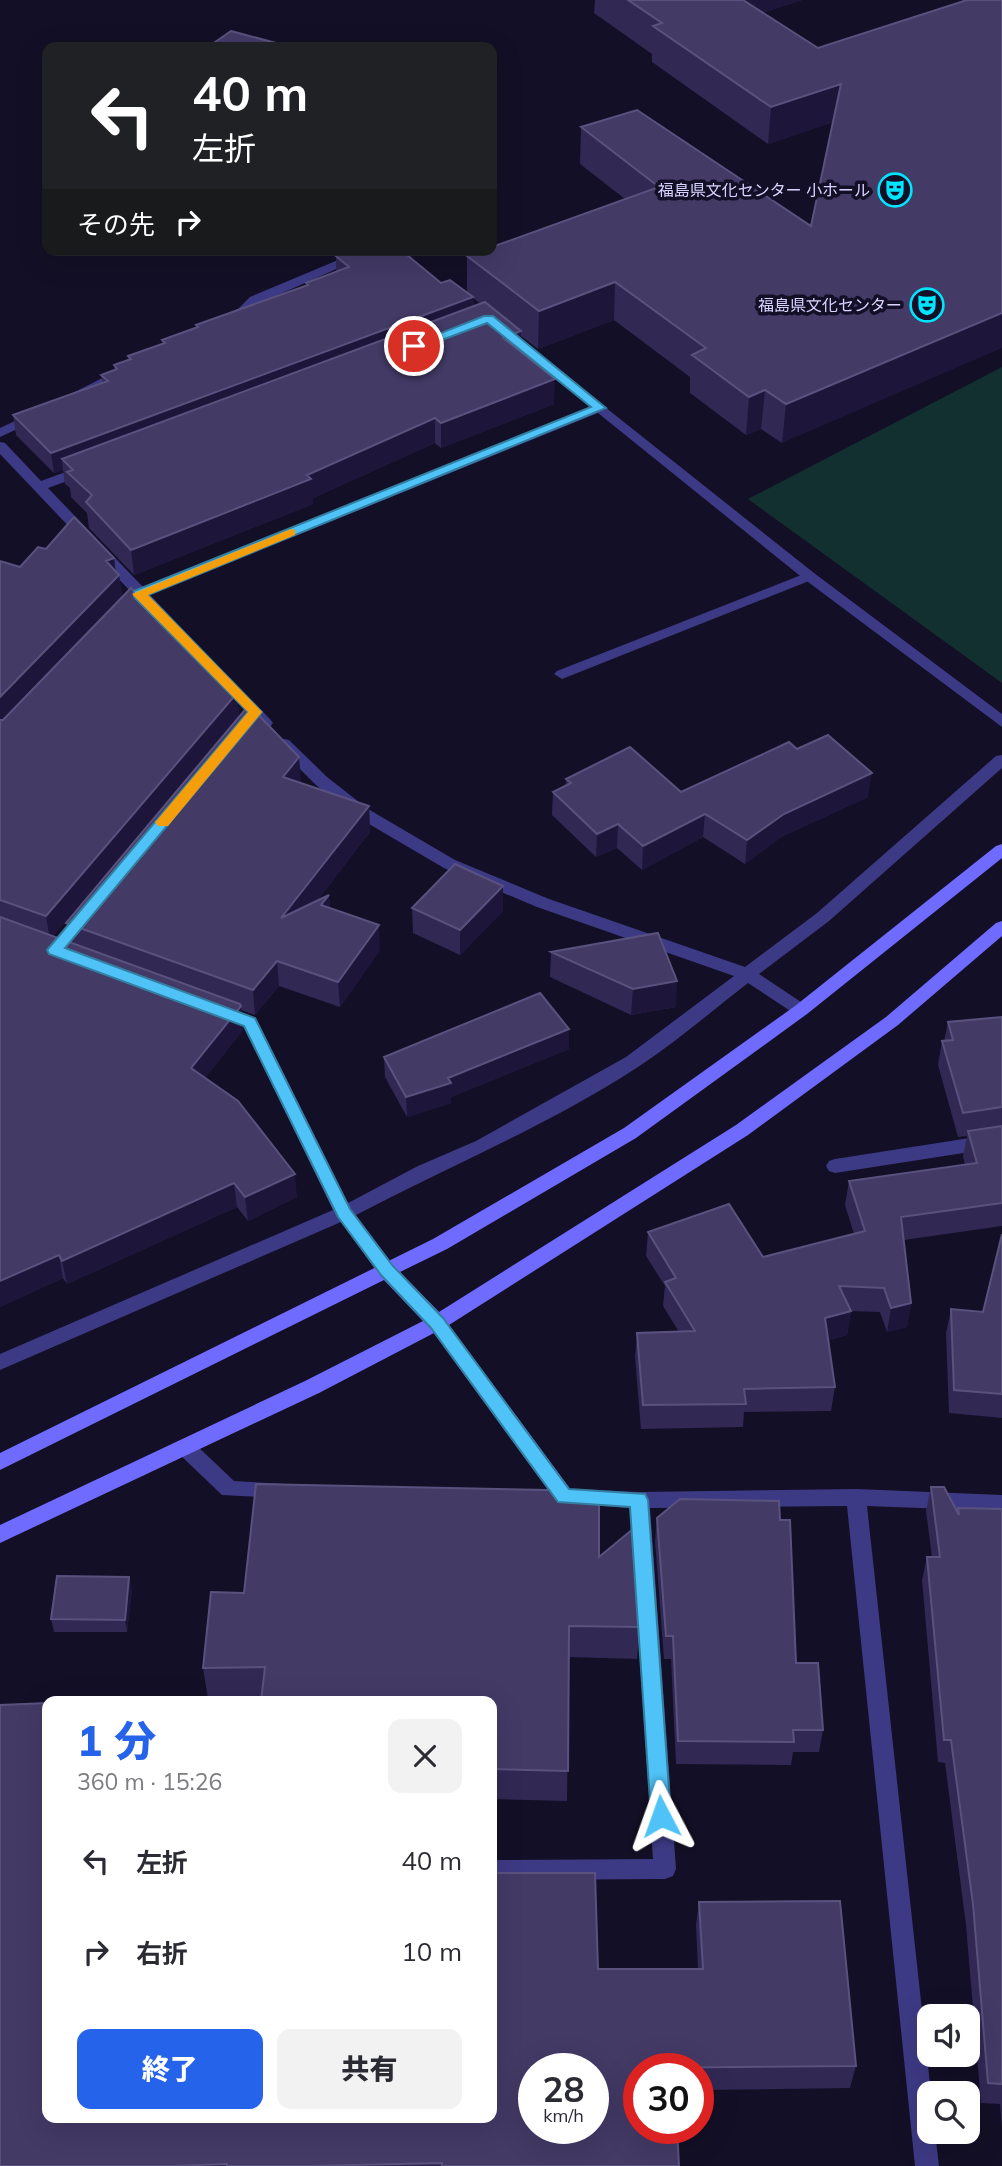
<!DOCTYPE html>
<html lang="ja">
<meta charset="utf-8">
<style>
:root{--surface:#fff;--page:#f2f2f3;--text:#2b2b33;--muted:#7c7c81;--accent:#2563eb}
body{margin:0;font-family:Mulish,"Noto Sans JP",sans-serif;background:var(--page);color:var(--text);height:100vh;display:flex;flex-direction:column;font-size:26px;white-space:nowrap}
*{box-sizing:border-box;margin:0}
p{font-size:23px;color:var(--muted)}
.icon{flex:none;width:38px;height:38px;fill:none;stroke:currentColor;stroke-width:2;stroke-linecap:round;stroke-linejoin:round}
.map{position:relative;flex:1;overflow:hidden}
.drawer{position:absolute;left:42px;top:1696px;width:455px;height:427px;display:flex;flex-direction:column;background:var(--surface);border-radius:14px;box-shadow:0 7px 28px #0002}
.drawer>*{flex:none}
.top-card{position:absolute;left:42px;top:42px;width:455px;height:214px;border-radius:14px;box-shadow:0 7px 28px #0002;background:#202124;color:#fff;overflow:hidden}
.controls{position:absolute;left:917px;top:2004px;display:grid;gap:14px}
.controls a{display:grid;place-items:center;width:63px;height:63px;border-radius:14px;background:var(--surface);box-shadow:0 7px 28px #0002;font-size:35px}
.speed{position:absolute;left:518px;top:2053px;display:flex;gap:14px;font-size:35px;font-weight:700;text-align:center}
.speed>*{display:grid;place-content:center;width:91px;height:91px;border-radius:50%;background:var(--surface);box-shadow:0 7px 28px #0002;line-height:1}
.speed small{font-size:18px;font-weight:400}
.speed .limit{border:10px solid #d22;background:#fff;color:#111}
.pin{position:absolute;display:grid;place-items:center;width:60px;height:60px;color:#fff;margin:-30px;border:4px solid #fff;border-radius:50%;box-shadow:0 2px 7px #0007}
.me{position:absolute;width:77px;margin:-38px;rotate:356deg;stroke-linejoin:round;filter:drop-shadow(0 0 5px #0008)}
.turn{display:flex;align-items:center;gap:24px;height:147px;padding:0 35px;font-size:32px}
.turn .icon{width:91px;height:91px;stroke-width:2.5}
.turn b{display:block;font-size:49px;line-height:60px}
.then{display:flex;align-items:center;height:66px;padding:0 35px;background:#0003;gap:14px;font-size:26px}
.round{display:grid;place-items:center;flex:none;width:74px;height:74px;border-radius:14px;background:var(--page)}
.headline{display:flex;align-items:center;justify-content:space-between;height:119px;padding:0 35px}
h1{font-size:42px;font-weight:800;line-height:52px;color:var(--accent)}
.cta{display:flex;gap:14px;margin-top:auto;padding:14px 35px}
.cta a{flex:1;height:80px;border-radius:14px;background:var(--accent);color:#fff;font-size:28px;font-weight:800;line-height:80px;text-align:center}
.cta a+a{background:var(--page);color:var(--text)}
ul{padding:0;list-style:none}
li{display:flex;align-items:center;gap:21px;height:91px;padding:0 35px}
li div{flex:1}
li b{display:block;font-size:26px}
li em{font-style:normal}
.map>svg:first-child{display:block}
.green{fill:#12302f}
.lines{fill:none;stroke-linecap:round;stroke-linejoin:round}
.lane{fill:#3d3a85;fill-rule:evenodd}
.street{fill:#3d3a85;fill-rule:evenodd}
.secondary{fill:#6f6bff;fill-rule:evenodd}
.wall{fill:#312854;fill-rule:evenodd}
.shaded-wall{fill:#1d163a}
.building{fill:#433a66;stroke:#5a527e;stroke-width:2;fill-rule:evenodd}
.route{fill:#4fc3f7;stroke:#337fa1;stroke-width:2}
.slow{fill:#f59e0b}
.labels{text-anchor:middle;stroke-width:7;stroke-linejoin:round;paint-order:stroke}
.far-poi-label{font-size:16px;fill:#d9d4ff;stroke:#130f26;text-anchor:end}
</style>
<div class="map">
<svg width="1002" height="2166" viewBox="0 0 1002 2166">
<rect width="100%" height="100%" fill="#130f26"/>
<!-- green -->
<path class="green" d="M 1002,367 L 1002,683 L 748,499 Z"/>
<g class="lines">
<!-- lane -->
<path class="lane" d="M 809,572 L 814,573 L 816,576 L 814,579 L 567,677 L 562,679 L 554,674 L 557,671 Z"/>
<!-- street -->
<path class="street" d="M 362,250 L 379,250 L 260,303 C 250,312 241,318 228,322 L 222,318 L 239,308 L 250,297 Z
M 503,326 L 814,573 L 1002,714 L 1002,727 L 804,579 L 598,413 L 150,595 L 205,653 L 207,656 L 200,661 L 195,659 L 140,602 L 132,606 L 127,604 L 125,601 L 132,593 L 0,454 L 0,442 L 5,443 L 41,481 L 82,466 L 92,466 L 92,472 L 48,488 L 143,587 L 591,407 L 498,333 L 498,327 Z
M 122,368 L 127,369 L 127,375 L 77,400 L 67,400 L 65,397 Z
M 34,412 L 39,413 L 39,419 L 0,437 L 0,428 Z
M 222,673 L 227,675 L 270,719 L 273,723 L 270,727 L 260,727 L 217,681 L 214,678 Z
M 284,739 L 289,740 L 327,777 L 368,809 L 455,860 L 549,899 L 745,967 L 817,913 L 996,756 L 1002,755 L 1002,768 L 829,921 L 759,974 L 807,1006 L 810,1010 L 807,1014 L 795,1014 L 748,983 C 712,1011 676,1042 638,1067 C 549,1125 450,1166 356,1215 L 394,1266 L 396,1271 L 394,1276 L 387,1278 L 380,1276 L 341,1222 L 0,1370 L 0,1354 L 333,1210 L 244,1026 L 214,1016 L 211,1012 L 214,1008 L 220,1006 L 256,1018 L 348,1203 L 418,1166 L 476,1141 L 626,1057 L 734,976 L 537,907 L 444,868 L 357,817 L 316,785 L 279,748 L 276,744 L 279,740 Z
M 1002,1133 L 1002,1147 L 835,1173 L 829,1171 L 826,1166 L 829,1161 L 835,1159 Z
M 185,1439 L 192,1441 L 234,1481 L 285,1484 L 288,1490 L 285,1496 L 278,1498 L 222,1495 L 178,1453 L 175,1447 L 178,1441 Z
M 575,1489 L 639,1492 L 856,1489 L 1002,1495 L 1002,1511 L 867,1506 L 931,2093 L 929,2132 L 935,2132 L 939,2166 L 915,2166 L 847,1506 L 650,1508 L 676,1869 L 673,1876 L 665,1879 L 492,1880 L 492,1860 L 653,1859 L 630,1508 L 568,1503 L 565,1497 L 568,1491 Z"/>
<!-- secondary -->
<path class="secondary" d="M 1002,844 L 1002,858 L 807,1014 L 636,1138 L 447,1249 L 400,1272 L 439,1312 L 736,1125 L 886,1017 L 996,923 L 1002,921 L 1002,936 L 898,1025 L 748,1135 L 449,1325 L 571,1490 L 574,1496 L 571,1502 L 564,1504 L 557,1502 L 434,1333 L 319,1393 L 0,1543 L 0,1525 L 305,1381 L 423,1321 L 384,1280 L 0,1470 L 0,1453 L 433,1239 L 624,1128 L 795,1006 L 996,846 Z"/>
</g>
<!-- wall -->
<path class="wall" d="M 595,0 L 802,0 L 762,13 L 818,48 L 967,0 L 782,443 L 761,429 L 746,435 L 690,393 L 690,377 L 614,320 L 538,349 L 521,336 L 521,352 L 554,404 L 441,448 L 435,443 L 313,498 L 313,504 L 134,575 L 89,528 L 87,513 L 71,497 L 70,488 L 65,484 L 63,470 L 54,473 L 16,435 L 13,415 L 103,383 L 101,375 L 115,370 L 114,365 L 128,360 L 128,356 L 162,344 L 162,340 L 196,328 L 196,325 L 306,286 L 306,283 L 336,271 L 336,256 L 441,283 L 467,293 L 467,256 L 625,199 L 580,164 L 581,127 L 811,226 L 833,122 L 768,144 L 652,62 L 652,54 L 594,13 ZM 473,298 L 481,304 L 474,307 Z
M 114,558 L 116,571 L 119,575 L 122,597 L 182,639 L 237,693 L 239,717 L 299,757 L 300,783 L 369,806 L 370,832 L 316,902 L 329,895 L 330,908 L 380,950 L 340,1007 L 279,986 L 255,1015 L 241,1010 L 243,1030 L 205,1078 L 297,1197 L 248,1221 L 237,1207 L 67,1284 L 63,1278 L 0,1307 L 0,561 L 20,567 ZM 238,718 L 66,923 L 69,942 L 53,936 Z
M 797,749 L 868,797 L 781,837 L 745,864 L 703,837 L 642,870 L 617,848 L 596,857 L 552,815 L 553,792 L 566,785 L 566,779 L 681,792 Z
M 503,886 L 503,911 L 460,955 L 413,933 L 412,908 Z
M 551,952 L 676,1007 L 631,1015 L 550,977 Z
M 1002,1017 L 1002,1226 L 904,1240 L 911,1303 L 907,1327 L 887,1332 L 880,1312 L 851,1311 L 847,1335 L 828,1340 L 835,1387 L 831,1411 L 744,1412 L 743,1427 L 641,1429 L 635,1357 L 637,1333 L 679,1332 L 663,1306 L 665,1286 L 646,1256 L 648,1232 L 763,1257 L 854,1234 L 845,1205 L 849,1181 L 965,1165 L 963,1156 L 967,1136 L 958,1137 L 938,1065 L 942,1041 L 944,1041 L 948,1022 Z
M 569,1029 L 569,1049 L 451,1097 L 451,1103 L 407,1117 L 385,1077 L 384,1057 Z
M 1002,1234 L 1002,1418 L 949,1413 L 946,1333 L 951,1309 L 983,1312 Z
M 931,1487 L 957,1513 L 958,1508 L 1002,1509 L 1002,2129 L 1000,2104 L 981,2103 L 966,1925 L 945,1763 L 938,1762 L 922,1580 L 927,1557 L 932,1557 L 926,1511 Z
M 657,1518 L 780,1520 L 796,1663 L 823,1730 L 819,1752 L 793,1752 L 791,1765 L 676,1764 L 671,1659 L 664,1659 L 655,1541 Z
M 599,1557 L 640,1627 L 637,1659 L 569,1657 L 567,1801 L 492,1799 L 492,1701 L 261,1698 L 208,1699 L 203,1668 L 244,1593 Z
M 132,1589 L 127,1632 L 54,1632 L 51,1619 Z
M 699,1902 L 856,2066 L 850,2088 L 698,2090 L 698,2068 L 639,2068 L 679,2166 L 0,2166 L 47,2118 L 598,1969 L 698,1969 L 696,1925 Z"/>
<!-- shaded-wall -->
<path class="shaded-wall" d="M 725,0 L 802,0 L 724,25 Z
M 841,84 L 837,121 L 768,144 L 771,107 Z
M 615,282 L 614,320 L 538,349 L 539,311 Z
M 473,297 L 474,317 L 62,459 L 63,470 L 54,473 L 51,453 Z
M 1002,313 L 1002,348 L 782,443 L 786,404 Z
M 521,331 L 521,355 L 503,338 Z
M 555,379 L 554,404 L 441,448 L 441,423 Z
M 765,390 L 761,429 L 746,435 L 749,397 Z
M 435,418 L 435,443 L 313,498 L 313,504 L 134,575 L 131,550 L 307,475 Z
M 114,558 L 116,577 L 119,575 L 122,599 L 0,725 L 0,697 L 106,561 Z
M 237,693 L 239,717 L 50,940 L 46,916 Z
M 299,757 L 301,782 L 285,803 L 283,777 Z
M 872,773 L 868,797 L 781,837 L 745,864 L 747,840 L 784,814 Z
M 369,806 L 370,832 L 284,943 L 281,918 Z
M 705,814 L 703,837 L 642,870 L 643,846 Z
M 618,824 L 617,848 L 596,857 L 597,834 Z
M 503,886 L 503,911 L 460,955 L 460,930 Z
M 329,895 L 331,921 L 321,905 Z
M 379,925 L 380,950 L 340,1007 L 338,982 Z
M 277,961 L 279,986 L 255,1015 L 253,990 Z
M 677,981 L 676,1007 L 631,1015 L 633,989 Z
M 241,1006 L 243,1030 L 194,1092 L 191,1068 Z
M 569,1029 L 569,1049 L 451,1097 L 451,1103 L 407,1117 L 406,1097 L 448,1078 Z
M 295,1174 L 297,1197 L 248,1221 L 245,1197 Z
M 234,1183 L 237,1207 L 67,1284 L 62,1261 Z
M 59,1255 L 63,1278 L 0,1307 L 0,1281 Z
M 911,1303 L 907,1327 L 887,1332 L 891,1308 Z
M 851,1311 L 847,1335 L 822,1341 L 825,1318 Z
M 129,1577 L 132,1589 L 127,1632 L 125,1620 Z"/>
<!-- building -->
<path class="building" d="M 628,0 L 743,0 L 818,48 L 967,0 L 1002,0 L 1002,313 L 786,404 L 765,390 L 749,397 L 692,355 L 706,348 L 615,282 L 539,311 L 467,256 L 481,250 L 492,250 L 492,247 L 659,187 L 581,127 L 637,110 L 811,226 L 841,84 L 771,107 L 653,26 L 662,23 Z
M 231,31 L 291,47 L 208,47 Z
M 352,250 L 401,250 L 441,283 L 450,280 L 473,297 L 51,453 L 13,415 L 108,381 L 101,375 L 117,369 L 114,365 L 131,359 L 128,356 L 165,343 L 162,340 L 198,327 L 196,325 L 308,285 L 306,283 L 349,267 L 336,256 Z
M 485,302 L 521,331 L 503,338 L 555,379 L 441,423 L 435,418 L 307,475 L 311,479 L 131,550 L 86,502 L 92,495 L 67,472 L 73,470 L 62,459 Z
M 74,517 L 114,558 L 106,561 L 119,575 L 0,697 L 0,561 L 20,567 L 38,547 L 46,549 Z
M 131,588 L 182,639 L 185,638 L 237,693 L 46,916 L 0,900 L 0,720 L 3,720 Z
M 249,705 L 299,757 L 283,777 L 369,806 L 281,918 L 329,895 L 321,905 L 379,925 L 338,982 L 277,961 L 253,990 L 66,923 Z
M 828,735 L 872,773 L 784,814 L 747,840 L 705,814 L 643,846 L 618,824 L 597,834 L 553,792 L 571,783 L 566,779 L 630,747 L 681,792 L 789,742 L 797,749 Z
M 455,864 L 503,886 L 460,930 L 412,908 Z
M 0,917 L 240,1004 L 241,1006 L 191,1068 L 238,1101 L 295,1174 L 245,1197 L 234,1183 L 62,1261 L 59,1255 L 0,1281 Z
M 658,933 L 677,981 L 633,989 L 551,952 Z
M 540,993 L 569,1029 L 448,1078 L 451,1083 L 406,1097 L 384,1057 Z
M 1002,1017 L 1002,1107 L 963,1113 L 942,1041 L 953,1040 L 948,1022 Z
M 1002,1126 L 1002,1203 L 901,1217 L 911,1303 L 891,1308 L 884,1288 L 839,1286 L 851,1311 L 825,1318 L 835,1387 L 744,1389 L 746,1404 L 643,1405 L 637,1333 L 695,1331 L 665,1282 L 676,1278 L 648,1232 L 729,1204 L 763,1257 L 865,1231 L 849,1181 L 977,1163 L 968,1131 Z
M 1002,1234 L 1002,1394 L 954,1390 L 951,1309 L 983,1312 Z
M 256,1484 L 599,1491 L 599,1557 L 633,1529 L 640,1627 L 569,1626 L 568,1771 L 492,1769 L 492,1701 L 261,1701 L 265,1667 L 203,1668 L 211,1592 L 244,1593 Z
M 931,1487 L 944,1487 L 959,1515 L 958,1508 L 1002,1509 L 1002,2084 L 988,2083 L 973,1904 L 951,1740 L 944,1740 L 927,1557 L 940,1557 Z
M 680,1499 L 779,1501 L 780,1520 L 790,1520 L 796,1663 L 818,1663 L 823,1730 L 793,1730 L 794,1742 L 678,1741 L 673,1636 L 666,1636 L 657,1518 Z
M 57,1576 L 129,1577 L 125,1620 L 51,1619 Z
M 47,1703 L 47,2118 L 492,2118 L 492,1873 L 595,1873 L 598,1969 L 703,1969 L 699,1902 L 840,1901 L 856,2066 L 639,2068 L 639,2128 L 677,2128 L 679,2166 L 442,2166 L 442,2163 L 309,2166 L 227,2166 L 227,2164 L 172,2166 L 0,2166 L 0,1705 ZM 534,2068 L 593,2068 L 593,2128 L 534,2128 Z"/>
<!-- route -->
<path class="route" d="M 484,316 L 493,316 L 606,408 L 148,595 L 262,712 L 65,948 L 255,1018 L 350,1209 L 393,1266 L 443,1318 L 569,1489 L 645,1494 L 648,1500 L 671,1816 L 668,1823 L 661,1825 L 654,1823 L 651,1816 L 630,1507 L 558,1502 L 431,1328 L 381,1275 L 338,1217 L 244,1026 L 49,954 L 47,950 L 248,712 L 134,597 L 134,591 L 591,407 L 487,323 L 418,349 L 408,346 Z"/>
<!-- slow -->
<path class="slow" d="M 291,529 L 295,530 L 295,535 L 148,595 L 262,712 L 168,826 L 158,826 L 155,822 L 158,819 L 248,712 L 132,594 Z"/>
<!-- icons -->
<defs>
<symbol id="theatre-ring" viewBox="-11 -11 22 22"><circle r="9.5" fill="#130f26" stroke="#00e5ff" stroke-width="1.5"/><path d="M-5-5.5Q0-4 5-5.5V0Q5 5 0 6Q-5 5-5 0ZM-3.3-2.5H-1v1.5H-3.3ZM1-2.5H3.3v1.5H1ZM-2.8 1Q0 5.5 2.8 1Z" fill="#00e5ff"/></symbol>
</defs>
<g fill-rule="evenodd">
<use href="#theatre-ring" x="876" y="171" width="38" height="38"/>
<use href="#theatre-ring" x="908" y="286" width="38" height="38"/>
</g>
<g class="labels">
<!-- far-poi labels -->
<g class="far-poi-label">
<text x="870" y="196">福島県文化センター 小ホール</text>
<text x="902" y="311">福島県文化センター</text>
</g>
</g>
</svg>
<div class="controls">
<a><svg class="icon" aria-label="sound" viewBox="0 0 24 24"><path d="M4 9h4l5-4v14l-5-4H4zM17 9q2 3 0 6"/></svg></a>
<a><svg class="icon" aria-label="search" viewBox="0 0 24 24"><circle cx="10" cy="10" r="6"/><path d="M15 15l6 6"/></svg></a>
</div>
<div class="speed"><div>28<small>km/h</small></div><div class="limit">30</div></div>
<div class="pin" style="left:414px;top:346px;background:#d93025"><svg class="icon" aria-label="arrive" viewBox="0 0 24 24"><path d="M6 21V4h12l-3 4 3 4H6"/></svg></div>
<svg class="me" style="left:661px;top:1816px" viewBox="-20 -20 40 40"><path d="M0-17L14 15 0 8-14 15z" fill="#4fc3f7" stroke="#fff" stroke-width="4"/></svg>
<div class="top-card">
<div class="turn"><svg class="icon" aria-label="left" viewBox="0 0 24 24"><path d="M17 20v-9H6M10 6l-5 5 5 5"/></svg><div><b>40 m</b>左折</div></div>
<div class="then">その先<svg class="icon" aria-label="right" viewBox="0 0 24 24"><path d="M7 20v-9h11M14 6l5 5-5 5"/></svg></div>
</div>
<section class="drawer">
<div class="headline"><div><h1>1 分</h1><p>360 m · 15:26</p></div><a class="round"><svg class="icon" aria-label="close" viewBox="0 0 24 24"><path d="M6 6l12 12M18 6L6 18"/></svg></a></div>
<ul>
<li><svg class="icon" aria-label="left" viewBox="0 0 24 24"><path d="M17 20v-9H6M10 6l-5 5 5 5"/></svg><div><b>左折</b></div><em>40 m</em></li>
<li><svg class="icon" aria-label="right" viewBox="0 0 24 24"><path d="M7 20v-9h11M14 6l5 5-5 5"/></svg><div><b>右折</b></div><em>10 m</em></li>
</ul>
<div class="cta"><a>終了</a><a>共有</a></div>
</section>
</div>
